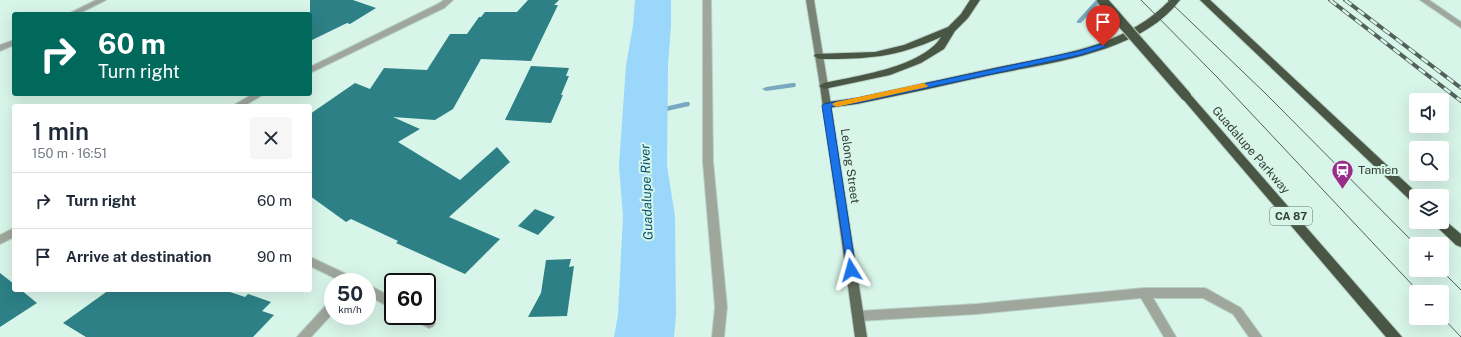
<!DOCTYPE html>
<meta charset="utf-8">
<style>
:root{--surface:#fff;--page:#f6f6f7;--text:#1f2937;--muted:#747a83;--line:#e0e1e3}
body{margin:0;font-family:"Public Sans",sans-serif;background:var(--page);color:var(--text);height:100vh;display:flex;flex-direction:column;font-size:15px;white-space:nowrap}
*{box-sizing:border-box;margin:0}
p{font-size:13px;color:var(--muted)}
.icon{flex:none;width:22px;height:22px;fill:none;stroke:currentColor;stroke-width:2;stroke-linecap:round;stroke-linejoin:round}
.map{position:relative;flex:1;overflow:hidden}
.drawer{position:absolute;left:12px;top:104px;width:300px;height:188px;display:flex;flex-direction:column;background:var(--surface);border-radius:4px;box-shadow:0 4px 16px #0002}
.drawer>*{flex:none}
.top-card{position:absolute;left:12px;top:12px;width:300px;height:84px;border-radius:4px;box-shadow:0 4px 16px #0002;background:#00695c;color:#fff;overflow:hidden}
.fabs{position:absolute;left:1409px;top:93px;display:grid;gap:8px}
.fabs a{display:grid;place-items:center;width:40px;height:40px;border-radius:4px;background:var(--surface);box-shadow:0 4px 16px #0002;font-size:20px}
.speed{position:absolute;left:324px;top:273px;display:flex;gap:8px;font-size:20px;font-weight:700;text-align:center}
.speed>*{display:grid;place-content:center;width:52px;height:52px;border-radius:50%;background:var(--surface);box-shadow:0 4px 16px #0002;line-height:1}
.speed small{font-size:10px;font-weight:400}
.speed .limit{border:2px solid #111;border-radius:6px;background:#fff;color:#111}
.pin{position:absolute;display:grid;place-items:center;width:34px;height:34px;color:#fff;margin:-41px -17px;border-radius:50% 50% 50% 0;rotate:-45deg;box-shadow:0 0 4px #0007}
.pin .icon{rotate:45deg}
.me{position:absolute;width:44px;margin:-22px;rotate:352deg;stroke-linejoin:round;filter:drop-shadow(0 0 3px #0008)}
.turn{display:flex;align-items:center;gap:14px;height:84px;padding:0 20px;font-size:18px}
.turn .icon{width:52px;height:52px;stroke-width:2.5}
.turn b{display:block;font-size:28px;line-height:34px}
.round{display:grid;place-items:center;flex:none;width:42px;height:42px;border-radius:4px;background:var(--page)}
.headline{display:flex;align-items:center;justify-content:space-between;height:68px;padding:0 20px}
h1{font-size:24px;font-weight:600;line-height:30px}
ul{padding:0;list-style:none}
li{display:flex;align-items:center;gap:12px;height:56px;padding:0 20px;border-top:1px solid var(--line)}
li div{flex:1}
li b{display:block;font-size:15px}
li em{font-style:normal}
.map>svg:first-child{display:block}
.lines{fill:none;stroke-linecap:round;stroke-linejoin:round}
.stream{fill:#7aa8c0;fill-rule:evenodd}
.river{fill:#9ad7fa;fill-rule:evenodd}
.building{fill:#2c8086}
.service-casing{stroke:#b7d0c6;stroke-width:2}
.minor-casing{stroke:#b7d0c6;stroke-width:2}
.secondary-casing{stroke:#b7d0c6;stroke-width:2}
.primary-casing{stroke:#b7d0c6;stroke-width:2}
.motorway-casing{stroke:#b7d0c6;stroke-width:2}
.service{fill:#9fa69c;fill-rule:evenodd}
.minor{fill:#9fa69c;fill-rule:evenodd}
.secondary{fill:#7a8476;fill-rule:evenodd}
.primary{fill:#606b5a;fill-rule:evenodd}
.motorway{fill:#495643;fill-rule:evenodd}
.tram{stroke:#52615b;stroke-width:1}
.rail-casing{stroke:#52615b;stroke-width:4}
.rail{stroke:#d8f5e9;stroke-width:2.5;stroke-dasharray:8;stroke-linecap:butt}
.motorway-bridge-casing{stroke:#b7d0c6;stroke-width:12;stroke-linecap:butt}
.motorway-bridge{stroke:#495643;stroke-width:10}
.route{fill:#1a73e8;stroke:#114b97}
.slow{fill:#f59e0b}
.labels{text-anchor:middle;stroke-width:4;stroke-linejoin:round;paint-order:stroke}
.shield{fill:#d8f5e9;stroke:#63746d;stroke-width:1}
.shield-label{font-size:11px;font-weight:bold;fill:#313c38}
.street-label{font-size:12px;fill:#313c38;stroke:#d8f5e9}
.poi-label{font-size:12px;fill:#313c38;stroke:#d8f5e9;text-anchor:start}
.water-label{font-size:13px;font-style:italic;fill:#005072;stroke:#d8f5e9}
</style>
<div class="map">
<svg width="1461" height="337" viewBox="0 0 1461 337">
<rect width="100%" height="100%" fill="#d8f5e9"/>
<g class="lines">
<!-- stream -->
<path class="stream" d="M 1096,0 L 1102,0 L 1081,23 L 1077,23 L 1077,21 Z
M 792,83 L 795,83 L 796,85 L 795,87 L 766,91 L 762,89 L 766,87 Z
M 686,102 L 689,102 L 690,104 L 689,106 L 645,116 L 641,114 L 642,112 Z"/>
<!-- river -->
<path class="river" d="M 635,0 L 671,0 L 671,26 L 668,65 L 667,166 L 675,216 L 676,315 L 674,337 L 614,337 L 618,315 L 623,216 L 619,166 L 626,65 L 633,26 Z"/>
</g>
<!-- building -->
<path class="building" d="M 310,0 L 353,0 L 376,8 L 350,24 L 347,23 L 310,41 Z
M 528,0 L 559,0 L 554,5 L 558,5 L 531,61 L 481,59 L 453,109 L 435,120 L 393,117 L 420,129 L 398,142 L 460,180 L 497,147 L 510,162 L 449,217 L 500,239 L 465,274 L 396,243 L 398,241 L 351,219 L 346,222 L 310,196 L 310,114 L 355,83 L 370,89 L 384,68 L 427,70 L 450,34 L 467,34 L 479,17 L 481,17 L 485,12 L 517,12 Z
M 531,66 L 569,68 L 566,76 L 569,76 L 561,95 L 563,95 L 551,123 L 505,120 Z
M 535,209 L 555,217 L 538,235 L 518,226 Z
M 571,259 L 569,267 L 574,266 L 567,316 L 528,317 L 541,293 L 546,260 Z
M 0,273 L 14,284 L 14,290 L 21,290 L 37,303 L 0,327 Z
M 109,290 L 224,290 L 245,297 L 248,294 L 271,302 L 262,311 L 274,315 L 253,337 L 86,337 L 63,323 Z"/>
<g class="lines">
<defs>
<path id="service" d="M 703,0 L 711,0 L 713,162 L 727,307 L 724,337 L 712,337 L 715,307 L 703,162 Z
M 1420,0 L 1429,0 L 1461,22 L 1461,28 Z
M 1144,288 L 1205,288 L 1209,290 L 1241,308 L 1262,337 L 1249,337 L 1233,314 L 1203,298 L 1153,298 L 1176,337 L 1164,337 L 1141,298 L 977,314 L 858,321 L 854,319 L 852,316 L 854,313 L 858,311 L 977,304 Z"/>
<path id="minor" d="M 96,0 L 106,0 L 78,14 L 68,14 Z
M 444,0 L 453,0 L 444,8 L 310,73 L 310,67 L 438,4 Z
M 14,40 L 14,45 L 0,51 L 0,45 Z
M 253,94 L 264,94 L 244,106 L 232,106 Z
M 14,228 L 14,237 L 0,244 L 0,235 Z
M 310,257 L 357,279 L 359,282 L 343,282 L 310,266 Z
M 367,284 L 393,298 L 393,309 L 367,295 Z
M 333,300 L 333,313 L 311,337 L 297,337 L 329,302 Z
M 410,316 C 419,316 430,314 435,323 L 433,326 L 429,328 L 412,319 Z"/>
<path id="secondary" d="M 806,0 L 814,0 L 828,86 L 824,89 L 820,86 Z"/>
<path id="primary" d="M 824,83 L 828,86 L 867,337 L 855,337 L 820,86 Z"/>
<path id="motorway" d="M 970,0 L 980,0 L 968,18 L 955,31 L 944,49 L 921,63 L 890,75 L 824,89 L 819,86 L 824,83 C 856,76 923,67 941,37 C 895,58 868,59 819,59 L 814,56 L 815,54 L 875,52 L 904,45 L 948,27 L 961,14 Z
M 1170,0 L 1180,0 C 1140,53 1052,62 991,75 C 946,85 902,95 857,104 L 827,108 L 822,105 L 827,102 L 857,98 C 903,88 948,78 994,68 C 1056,55 1124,48 1170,0 Z
M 1200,0 L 1210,0 L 1420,196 L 1416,196 L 1416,203 L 1412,202 Z
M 1186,93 L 1190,94 L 1402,337 L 1386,337 L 1182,98 L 1181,96 L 1182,94 Z
M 1442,218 L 1461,234 L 1461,247 L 1456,245 L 1435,225 L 1434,222 L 1442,222 Z"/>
</defs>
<!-- service casing -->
<use href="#service" class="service-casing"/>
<!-- minor casing -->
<use href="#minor" class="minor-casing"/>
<!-- secondary casing -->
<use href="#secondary" class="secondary-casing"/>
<!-- primary casing -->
<use href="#primary" class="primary-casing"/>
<!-- motorway casing -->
<use href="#motorway" class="motorway-casing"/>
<!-- service -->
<use href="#service" class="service"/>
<!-- minor -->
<use href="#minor" class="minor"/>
<!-- secondary -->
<use href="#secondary" class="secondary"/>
<!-- primary -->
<use href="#primary" class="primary"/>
<!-- motorway -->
<use href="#motorway" class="motorway"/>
<!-- tram -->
<path class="tram" d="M 1141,0 L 1216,76 L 1419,292
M 1168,0 L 1265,93 L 1416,245
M 1441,270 L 1461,290
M 1442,317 L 1461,337"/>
<defs>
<path id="rail" d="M 1330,0 L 1461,101
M 1345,0 L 1461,88"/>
</defs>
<!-- rail casing -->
<use href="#rail" class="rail-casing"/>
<!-- rail -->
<use href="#rail" class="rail"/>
<defs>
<path id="motorway-bridge" d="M 1102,0 L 1186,96"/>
</defs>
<!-- motorway-bridge casing -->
<use href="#motorway-bridge" class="motorway-bridge-casing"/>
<!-- motorway-bridge -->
<use href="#motorway-bridge" class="motorway-bridge"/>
</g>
<!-- route -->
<path class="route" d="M 1103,44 L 1106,46 L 1105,47 L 1080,55 L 857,103 L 831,107 L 856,270 L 855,273 L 848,273 L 822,106 L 824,104 L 857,98 L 1079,51 Z"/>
<!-- slow -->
<path class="slow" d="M 924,83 L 928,86 L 927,87 L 836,107 L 832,104 L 836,102 Z"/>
<!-- icons -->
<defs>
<symbol id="station-pin" viewBox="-11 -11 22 30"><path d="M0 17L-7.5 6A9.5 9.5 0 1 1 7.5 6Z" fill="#992b8a" stroke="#d8f5e9"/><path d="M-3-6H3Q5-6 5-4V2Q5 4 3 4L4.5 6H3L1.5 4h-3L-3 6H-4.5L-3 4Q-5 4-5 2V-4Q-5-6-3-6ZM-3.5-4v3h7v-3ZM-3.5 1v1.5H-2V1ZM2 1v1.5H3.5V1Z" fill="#fff"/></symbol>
</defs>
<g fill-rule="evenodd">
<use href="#station-pin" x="1330" y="158" width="25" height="34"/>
</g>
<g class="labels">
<!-- shield labels -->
<rect class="shield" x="1270" y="207" width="42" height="18" rx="3"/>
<g class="shield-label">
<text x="1291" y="220">CA 87</text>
</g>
<!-- street labels -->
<g class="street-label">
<text transform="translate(1251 150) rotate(49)" y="4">Guadalupe Parkway</text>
<text transform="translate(850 166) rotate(82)" y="4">Lelong Street</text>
</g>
<!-- poi labels -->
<g class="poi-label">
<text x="1358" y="174">Tamien</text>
</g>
<!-- water labels -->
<g class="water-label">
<text transform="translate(646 192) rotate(-92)" y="5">Guadalupe River</text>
</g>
</g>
</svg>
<div class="fabs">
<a><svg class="icon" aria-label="sound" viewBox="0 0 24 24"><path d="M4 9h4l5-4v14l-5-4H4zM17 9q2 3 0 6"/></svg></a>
<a><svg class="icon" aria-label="search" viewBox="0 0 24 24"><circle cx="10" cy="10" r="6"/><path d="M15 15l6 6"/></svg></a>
<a><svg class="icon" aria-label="layers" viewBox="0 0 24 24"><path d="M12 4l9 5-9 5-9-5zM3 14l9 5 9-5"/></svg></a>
<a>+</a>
<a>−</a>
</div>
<div class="speed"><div>50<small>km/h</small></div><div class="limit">60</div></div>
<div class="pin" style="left:1103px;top:46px;background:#d93025"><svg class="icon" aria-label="arrive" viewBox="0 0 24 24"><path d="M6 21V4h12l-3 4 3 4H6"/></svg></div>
<svg class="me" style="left:851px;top:270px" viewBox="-20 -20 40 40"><path d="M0-17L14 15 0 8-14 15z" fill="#1a73e8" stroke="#fff" stroke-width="4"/></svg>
<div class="top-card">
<div class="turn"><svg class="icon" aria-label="right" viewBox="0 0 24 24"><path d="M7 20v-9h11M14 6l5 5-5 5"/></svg><div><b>60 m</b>Turn right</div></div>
</div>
<section class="drawer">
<div class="headline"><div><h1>1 min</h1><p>150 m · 16:51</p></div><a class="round"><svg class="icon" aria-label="close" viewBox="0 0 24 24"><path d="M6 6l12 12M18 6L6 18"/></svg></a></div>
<ul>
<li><svg class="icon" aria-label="right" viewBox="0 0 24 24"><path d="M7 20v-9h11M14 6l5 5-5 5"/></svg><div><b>Turn right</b></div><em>60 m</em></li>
<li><svg class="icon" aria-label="arrive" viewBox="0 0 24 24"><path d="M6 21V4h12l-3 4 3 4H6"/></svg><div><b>Arrive at destination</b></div><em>90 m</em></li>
</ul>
</section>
</div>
